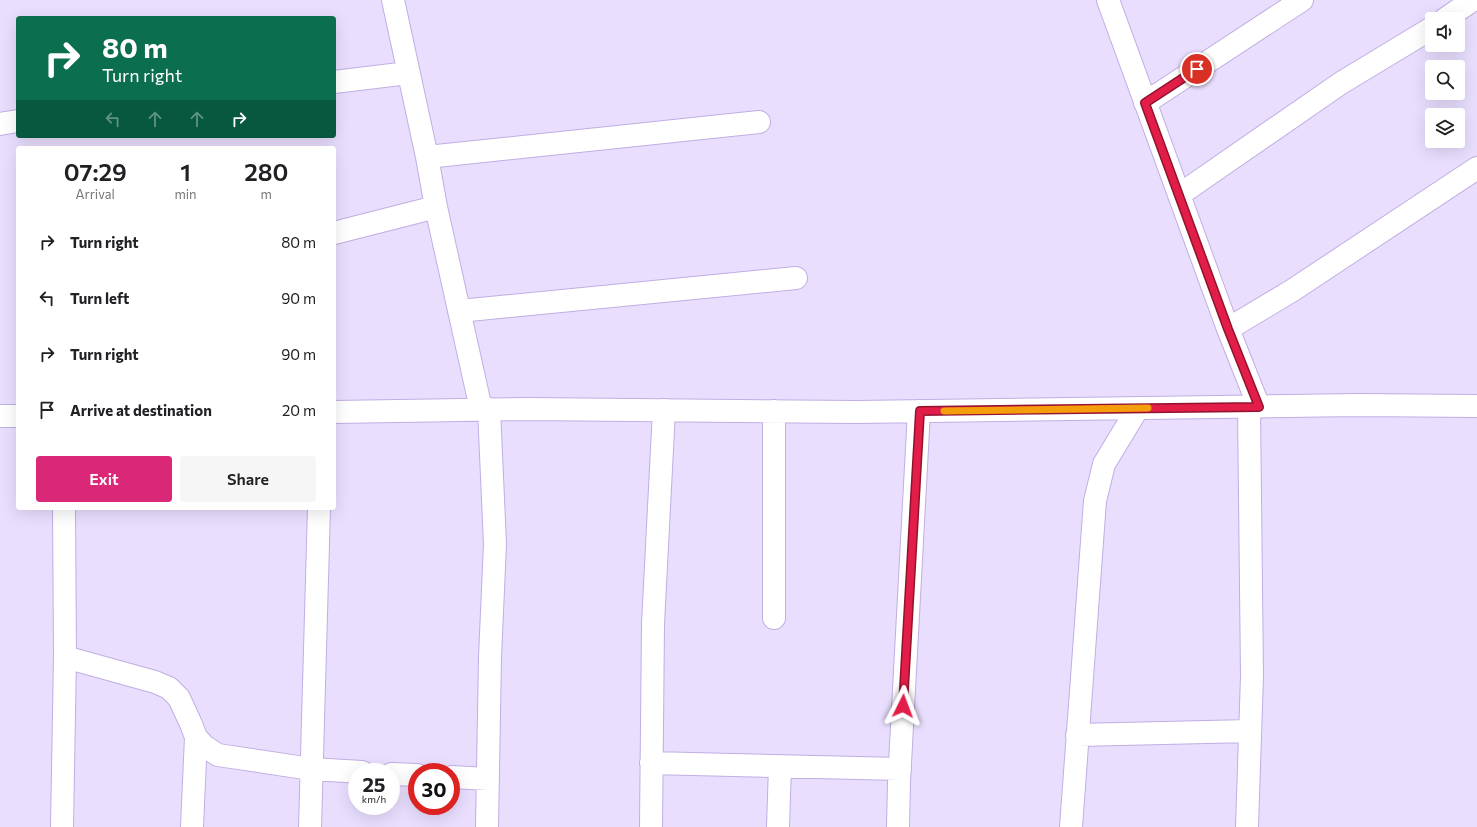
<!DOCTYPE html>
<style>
:root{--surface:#fff;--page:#f6f6f6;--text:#202124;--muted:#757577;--accent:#db2777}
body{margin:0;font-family:Commissioner,sans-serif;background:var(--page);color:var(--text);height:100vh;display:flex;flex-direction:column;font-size:15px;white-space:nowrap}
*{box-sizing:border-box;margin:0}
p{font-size:13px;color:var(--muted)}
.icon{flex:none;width:22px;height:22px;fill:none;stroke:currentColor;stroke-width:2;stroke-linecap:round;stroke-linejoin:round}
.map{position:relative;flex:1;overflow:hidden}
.panel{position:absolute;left:16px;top:146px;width:320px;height:364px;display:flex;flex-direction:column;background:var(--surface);border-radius:4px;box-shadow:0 4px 16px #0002}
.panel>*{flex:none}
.banner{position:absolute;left:16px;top:16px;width:320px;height:122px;border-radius:4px;box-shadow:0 4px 16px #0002;background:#0b6e4f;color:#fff;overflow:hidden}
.buttons{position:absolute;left:1425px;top:12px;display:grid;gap:8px}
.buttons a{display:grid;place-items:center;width:40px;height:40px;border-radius:4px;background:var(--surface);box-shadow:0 4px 16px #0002;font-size:20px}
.speed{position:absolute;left:348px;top:763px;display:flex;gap:8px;font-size:20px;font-weight:700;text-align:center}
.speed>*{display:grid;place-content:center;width:52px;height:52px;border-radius:50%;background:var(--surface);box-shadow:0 4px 16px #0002;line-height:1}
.speed small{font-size:10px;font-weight:400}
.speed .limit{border:6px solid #d22;background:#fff;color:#111}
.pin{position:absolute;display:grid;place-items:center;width:34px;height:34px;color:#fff;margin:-17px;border:2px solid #fff;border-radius:50%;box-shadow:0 1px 4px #0007}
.me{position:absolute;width:44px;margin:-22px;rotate:3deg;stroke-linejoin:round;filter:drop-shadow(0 0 3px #0008)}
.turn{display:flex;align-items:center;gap:14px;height:84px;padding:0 20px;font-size:18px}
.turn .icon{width:52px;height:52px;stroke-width:2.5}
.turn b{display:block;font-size:28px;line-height:34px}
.lanes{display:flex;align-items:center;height:38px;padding:0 20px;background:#0003;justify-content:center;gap:20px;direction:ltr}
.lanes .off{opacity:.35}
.eta{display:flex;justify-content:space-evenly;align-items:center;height:68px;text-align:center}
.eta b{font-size:24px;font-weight:600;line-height:28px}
.action{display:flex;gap:8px;margin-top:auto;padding:8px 20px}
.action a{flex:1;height:46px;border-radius:4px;background:var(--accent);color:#fff;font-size:16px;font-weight:600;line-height:46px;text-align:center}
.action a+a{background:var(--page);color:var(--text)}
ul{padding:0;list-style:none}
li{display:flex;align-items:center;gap:12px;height:56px;padding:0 20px}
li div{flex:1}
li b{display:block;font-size:15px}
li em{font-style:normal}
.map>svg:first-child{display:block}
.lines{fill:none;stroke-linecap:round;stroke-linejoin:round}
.minor-casing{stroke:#c1aee2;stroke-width:24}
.minor{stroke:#fff;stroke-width:22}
.route-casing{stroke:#92132f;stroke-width:10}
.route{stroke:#e11d48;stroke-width:7}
.slow{stroke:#f59e0b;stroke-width:7}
</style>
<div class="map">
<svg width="1477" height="827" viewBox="0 0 1477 827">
<rect width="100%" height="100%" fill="#e9defe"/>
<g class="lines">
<defs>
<path id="minor" d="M 393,0 L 427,157 L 436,207 L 481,409
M 1108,0 L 1228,329 L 1259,407
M 1445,19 L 1473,0
M 334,82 L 408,73
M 1145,103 L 1302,0
M 0,124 L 18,121
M 427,157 L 759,122
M 1179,195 L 1341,83 L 1432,28
M 334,233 L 436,207
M 459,311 L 796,278
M 1228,329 L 1293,290 L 1477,168
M 774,411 L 774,618
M 334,412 L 528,409 L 857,412 L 1358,405 L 1477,406
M 0,416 L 18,416
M 65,657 L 155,682 L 169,688 L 179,698 L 191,724 L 196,737 L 204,746 L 218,755 L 311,769 L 362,772
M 1077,735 L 1250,731
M 651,763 L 900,769
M 391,774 L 417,775
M 451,777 L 488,779
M 62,827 L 65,657 L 64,508
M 192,827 L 196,737
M 310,827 L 319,508
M 487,827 L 490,657 L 495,544 L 489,409
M 651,827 L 653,624 L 664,410
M 778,827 L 780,766
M 898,827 L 899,782 L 919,411
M 1071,827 L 1095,501 L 1104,464 L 1138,408
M 1247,827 L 1252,676 L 1249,407"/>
</defs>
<!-- minor casing -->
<use href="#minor" class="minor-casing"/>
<!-- minor -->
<use href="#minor" class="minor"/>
</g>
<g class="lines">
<defs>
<path id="route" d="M 903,706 L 920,411 L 1259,407 L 1228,329 L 1145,103 L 1197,69"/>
</defs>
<!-- route casing -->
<use href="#route" class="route-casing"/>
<!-- route -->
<use href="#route" class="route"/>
<!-- slow -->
<path class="slow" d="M 944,411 L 1148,408"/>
</g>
</svg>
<div class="buttons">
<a><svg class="icon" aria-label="sound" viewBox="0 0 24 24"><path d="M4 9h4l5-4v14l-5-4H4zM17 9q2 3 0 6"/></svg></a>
<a><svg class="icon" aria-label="search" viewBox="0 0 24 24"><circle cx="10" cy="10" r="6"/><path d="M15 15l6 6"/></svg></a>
<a><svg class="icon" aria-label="layers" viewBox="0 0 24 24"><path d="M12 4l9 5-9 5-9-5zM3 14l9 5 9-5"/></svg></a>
</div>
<div class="speed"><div>25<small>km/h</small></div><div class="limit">30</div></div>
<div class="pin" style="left:1197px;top:69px;background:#d93025"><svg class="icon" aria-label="arrive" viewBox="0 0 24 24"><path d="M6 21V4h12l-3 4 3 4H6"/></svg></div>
<svg class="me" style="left:903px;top:706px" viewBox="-20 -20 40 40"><path d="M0-17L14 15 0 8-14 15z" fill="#e11d48" stroke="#fff" stroke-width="4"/></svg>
<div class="banner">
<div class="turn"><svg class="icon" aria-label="right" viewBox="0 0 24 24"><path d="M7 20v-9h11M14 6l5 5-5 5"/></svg><div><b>80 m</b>Turn right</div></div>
<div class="lanes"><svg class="icon off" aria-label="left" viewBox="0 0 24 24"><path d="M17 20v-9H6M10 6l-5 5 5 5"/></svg><svg class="icon off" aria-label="ahead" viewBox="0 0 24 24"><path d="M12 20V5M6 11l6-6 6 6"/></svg><svg class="icon off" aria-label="ahead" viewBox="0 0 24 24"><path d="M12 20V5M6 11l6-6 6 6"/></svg><svg class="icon" aria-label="right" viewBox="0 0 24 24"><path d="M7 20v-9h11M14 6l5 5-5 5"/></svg></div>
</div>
<section class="panel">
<div class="eta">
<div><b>07:29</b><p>Arrival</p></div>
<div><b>1</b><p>min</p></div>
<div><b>280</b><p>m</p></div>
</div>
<ul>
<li><svg class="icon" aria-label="right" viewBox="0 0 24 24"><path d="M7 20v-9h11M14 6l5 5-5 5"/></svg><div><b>Turn right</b></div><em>80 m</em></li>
<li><svg class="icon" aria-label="left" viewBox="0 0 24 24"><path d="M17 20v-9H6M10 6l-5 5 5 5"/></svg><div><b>Turn left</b></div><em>90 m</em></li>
<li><svg class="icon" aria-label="right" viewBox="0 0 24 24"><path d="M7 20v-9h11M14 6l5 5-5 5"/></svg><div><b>Turn right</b></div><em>90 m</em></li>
<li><svg class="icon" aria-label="arrive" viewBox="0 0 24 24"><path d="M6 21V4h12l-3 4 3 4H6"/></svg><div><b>Arrive at destination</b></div><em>20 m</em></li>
</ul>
<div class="action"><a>Exit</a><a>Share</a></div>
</section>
</div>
